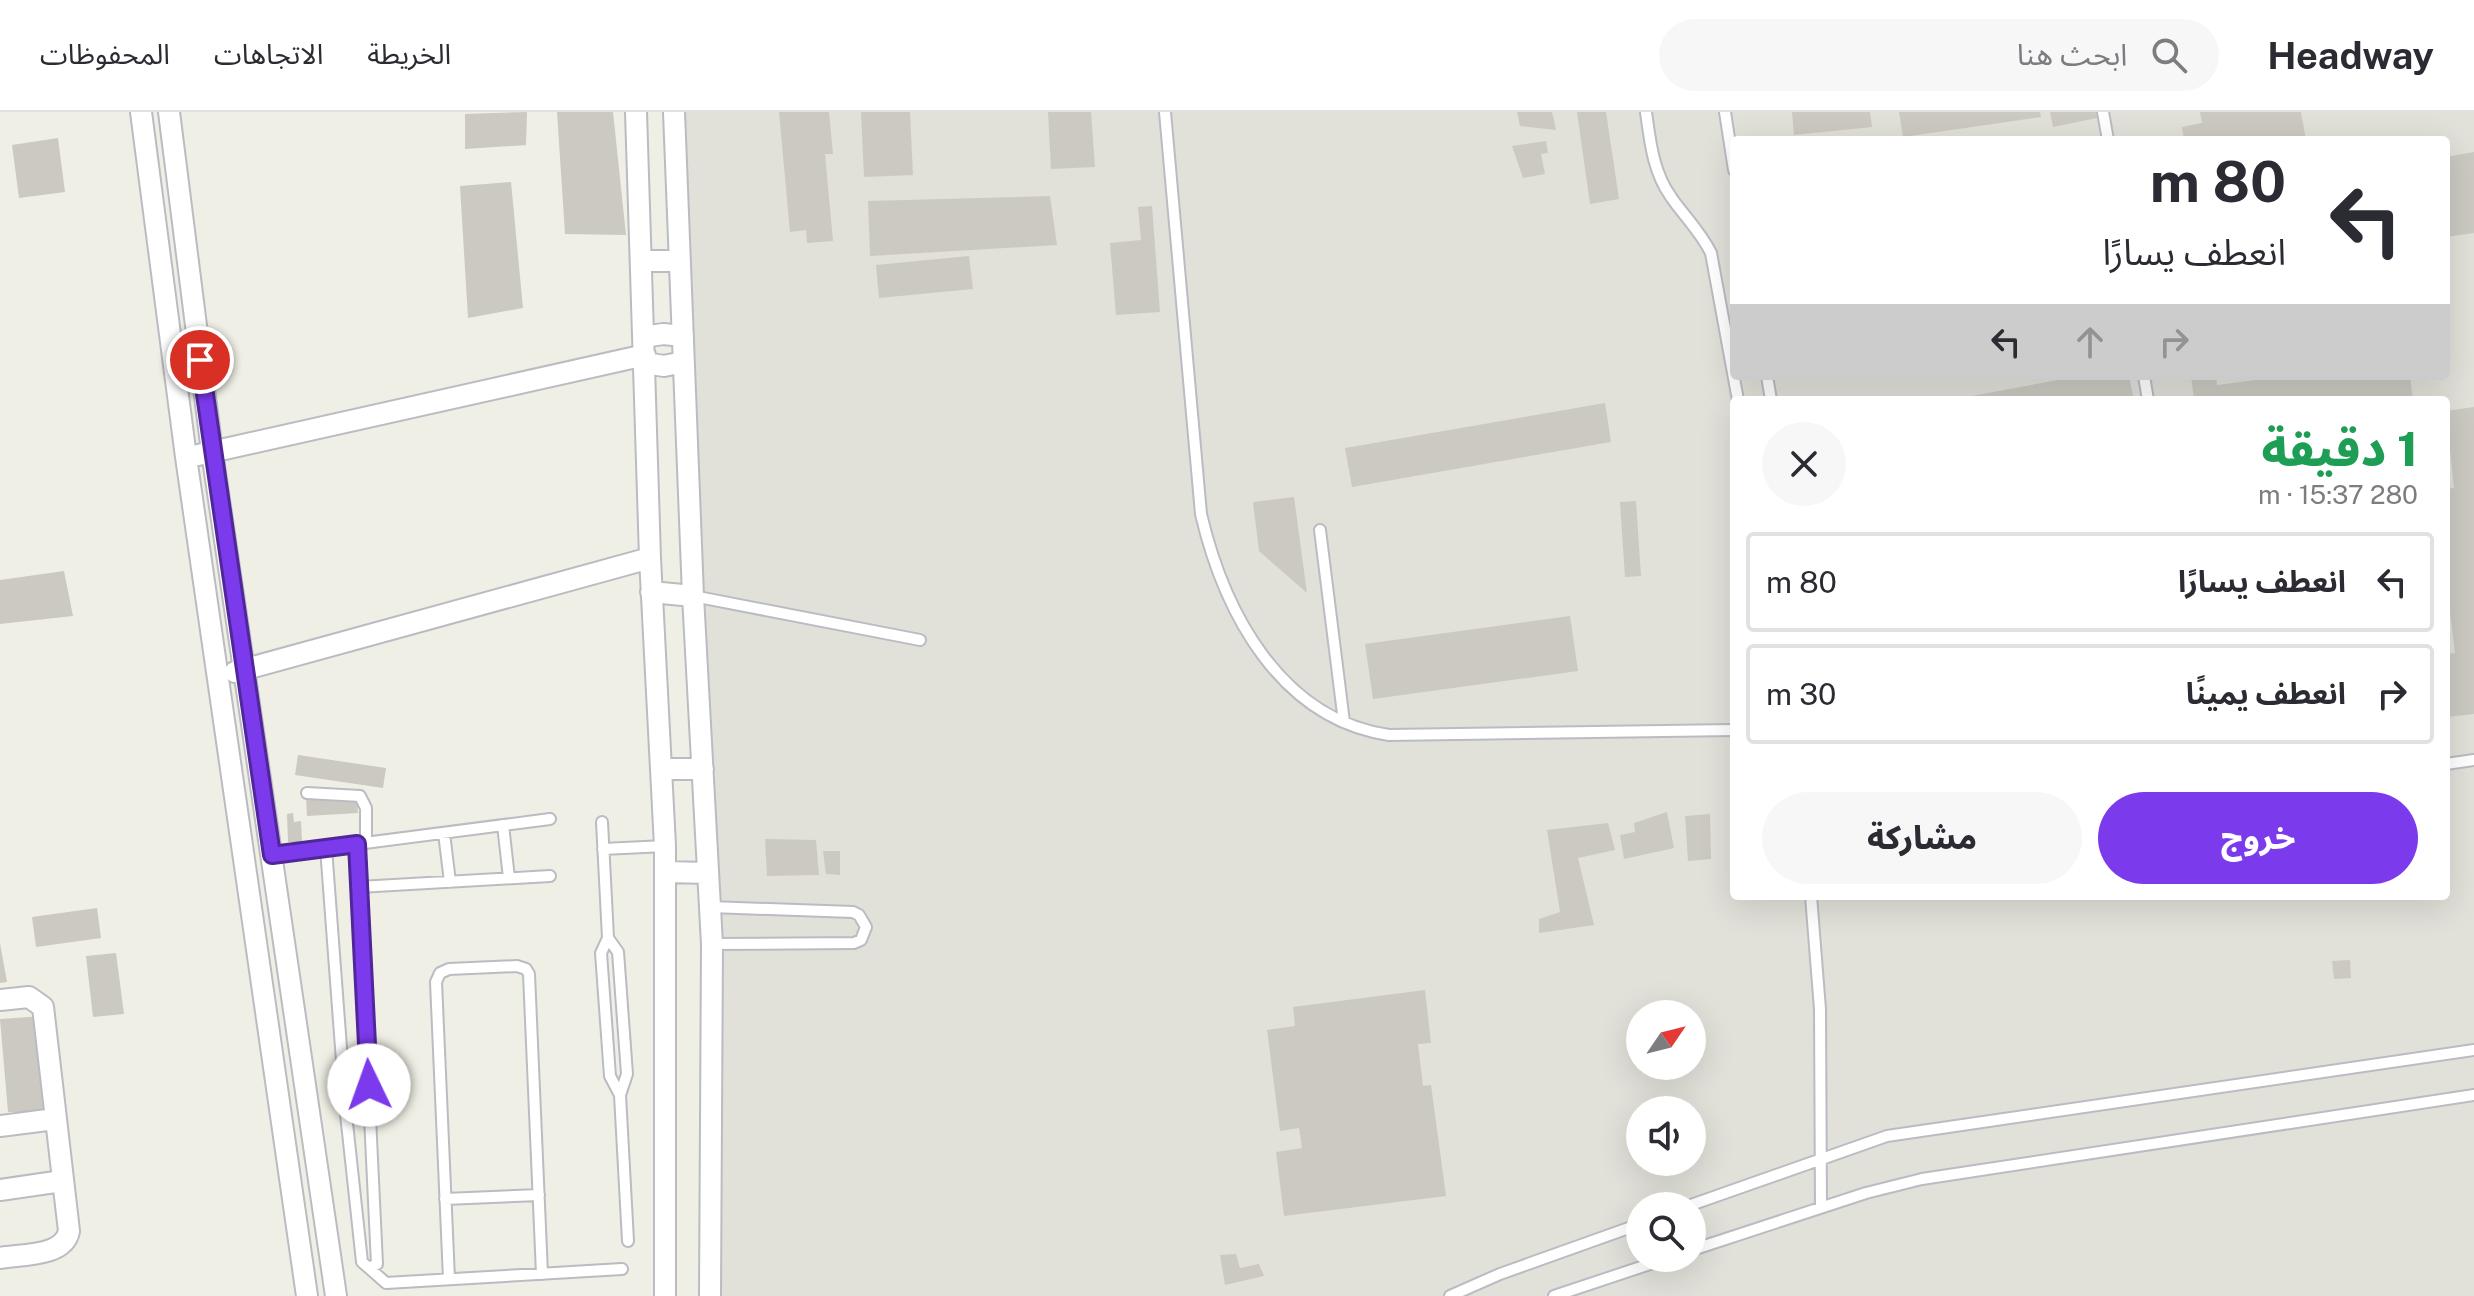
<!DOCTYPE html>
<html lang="ar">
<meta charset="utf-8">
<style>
:root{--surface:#fff;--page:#f7f7f7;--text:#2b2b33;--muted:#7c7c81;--line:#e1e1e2;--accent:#7c3aed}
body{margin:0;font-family:"Public Sans","Noto Sans Arabic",sans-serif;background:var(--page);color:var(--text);direction:rtl;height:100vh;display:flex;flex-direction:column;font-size:30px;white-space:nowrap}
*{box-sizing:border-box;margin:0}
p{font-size:26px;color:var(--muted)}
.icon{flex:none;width:44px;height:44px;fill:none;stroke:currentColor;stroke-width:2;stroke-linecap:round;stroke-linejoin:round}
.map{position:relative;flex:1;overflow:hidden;direction:ltr}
.side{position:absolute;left:1730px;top:284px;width:720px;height:504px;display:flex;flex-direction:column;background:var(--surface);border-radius:8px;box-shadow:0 8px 32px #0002;direction:rtl}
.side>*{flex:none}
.guide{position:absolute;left:1730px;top:24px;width:720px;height:244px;border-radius:8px;box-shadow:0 8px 32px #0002;direction:rtl;background:#fff;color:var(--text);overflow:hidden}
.needle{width:52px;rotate:55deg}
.controls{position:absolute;left:1626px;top:888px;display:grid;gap:16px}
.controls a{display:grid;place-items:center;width:80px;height:80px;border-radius:50%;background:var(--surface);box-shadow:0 8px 32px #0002;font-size:40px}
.pin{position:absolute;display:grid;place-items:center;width:68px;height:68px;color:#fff;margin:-34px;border:4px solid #fff;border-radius:50%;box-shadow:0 2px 8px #0007}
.me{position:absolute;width:88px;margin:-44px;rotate:357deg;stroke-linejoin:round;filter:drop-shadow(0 0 6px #0008)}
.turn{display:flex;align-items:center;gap:28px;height:168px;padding:0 32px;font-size:36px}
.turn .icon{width:104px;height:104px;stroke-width:2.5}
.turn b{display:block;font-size:56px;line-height:68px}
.lanes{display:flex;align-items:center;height:76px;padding:0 32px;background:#0003;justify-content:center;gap:40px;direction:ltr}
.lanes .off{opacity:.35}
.round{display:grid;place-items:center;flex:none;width:84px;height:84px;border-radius:42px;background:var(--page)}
.summary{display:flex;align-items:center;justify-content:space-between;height:136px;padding:0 32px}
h1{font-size:48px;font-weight:800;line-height:60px;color:#1e9e55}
.action{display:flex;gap:16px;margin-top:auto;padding:16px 32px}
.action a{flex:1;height:92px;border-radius:48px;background:var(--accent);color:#fff;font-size:32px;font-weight:800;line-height:92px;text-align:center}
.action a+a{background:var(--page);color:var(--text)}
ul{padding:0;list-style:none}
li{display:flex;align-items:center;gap:24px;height:100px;margin:0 16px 12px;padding:0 16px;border:4px solid var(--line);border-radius:8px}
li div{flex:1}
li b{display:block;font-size:30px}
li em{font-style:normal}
header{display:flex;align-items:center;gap:48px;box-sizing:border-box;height:112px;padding:0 40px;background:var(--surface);border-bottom:2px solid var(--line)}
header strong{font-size:38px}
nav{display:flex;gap:44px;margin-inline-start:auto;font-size:28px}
.search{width:560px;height:72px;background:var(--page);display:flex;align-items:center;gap:20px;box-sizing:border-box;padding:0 28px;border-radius:44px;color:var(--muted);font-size:30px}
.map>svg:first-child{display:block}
.industrial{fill:#e1e0d9;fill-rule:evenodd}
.building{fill:#cbc9c2}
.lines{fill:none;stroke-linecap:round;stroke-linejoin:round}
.service-casing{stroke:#babcc2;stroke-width:14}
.minor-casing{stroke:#babcc2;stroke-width:24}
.service{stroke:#fff;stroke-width:10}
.minor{stroke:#fff;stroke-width:20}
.route-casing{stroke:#51269a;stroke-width:20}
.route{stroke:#7c3aed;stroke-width:14}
</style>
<header>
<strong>Headway</strong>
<div class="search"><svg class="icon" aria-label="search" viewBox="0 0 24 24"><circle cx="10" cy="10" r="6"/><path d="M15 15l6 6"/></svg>ابحث هنا</div>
<nav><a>الخريطة</a><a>الاتجاهات</a><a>المحفوظات</a></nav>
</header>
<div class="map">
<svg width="2474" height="1184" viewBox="0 0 2474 1184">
<rect width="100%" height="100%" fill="#f0efe5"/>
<!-- industrial -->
<path class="industrial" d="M 674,0 L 2474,0 L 2474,1184 L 715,1184 ZM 1734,28 L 2446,28 L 2446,264 L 1734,264 ZM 1734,288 L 2446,288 L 2446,784 L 1734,784 ZM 1640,902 L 1692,902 L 1692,954 L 1640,954 ZM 1640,998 L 1692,998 L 1692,1050 L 1640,1050 ZM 1640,1094 L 1692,1094 L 1692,1146 L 1640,1146 Z"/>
<!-- building -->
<path class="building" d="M 527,0 L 526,33 L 465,37 L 465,2 Z
M 557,0 L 613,0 L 626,123 L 565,122 Z
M 779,0 L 829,0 L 833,42 L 825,42 L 833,129 L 807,131 L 806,118 L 790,120 Z
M 861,0 L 910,0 L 913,63 L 864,65 Z
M 1048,0 L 1091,0 L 1095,55 L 1051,57 Z
M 1517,0 L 1552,0 L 1556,18 L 1520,14 Z
M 1577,0 L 1606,0 L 1619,87 L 1590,92 Z
M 1792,0 L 1870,0 L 1872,15 L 1794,23 Z
M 1899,0 L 2040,0 L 2041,5 L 1903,25 Z
M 2050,0 L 2096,0 L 2097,6 L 2053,15 Z
M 2200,0 L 2301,0 L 2306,28 L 2184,28 L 2182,15 L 2202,11 Z
M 58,26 L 65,80 L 19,86 L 12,33 Z
M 1546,29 L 1548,41 L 1541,42 L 1545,62 L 1523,66 L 1512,34 Z
M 2474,40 L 2474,121 L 2446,125 L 2446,45 Z
M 511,70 L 523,196 L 468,206 L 460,74 Z
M 1050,84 L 1057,133 L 870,144 L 868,89 Z
M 1152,94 L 1160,200 L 1116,203 L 1110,131 L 1141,128 L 1138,95 Z
M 969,144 L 973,177 L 879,186 L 876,153 Z
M 2079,264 L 2129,264 L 2134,288 L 1972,288 L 1972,284 Z
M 2191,264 L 2216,264 L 2217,273 L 2287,264 L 2410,264 L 2413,288 L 2194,288 Z
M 1605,291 L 1611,330 L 1352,375 L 1345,336 Z
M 2474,295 L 2474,602 L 2446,605 L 2446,542 L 2455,541 L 2446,468 L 2446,377 L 2454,376 L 2446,299 Z
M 1294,385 L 1307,481 L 1259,439 L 1253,390 Z
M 1636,389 L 1641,464 L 1625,465 L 1620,390 Z
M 64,459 L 73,504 L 0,512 L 0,468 Z
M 1570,504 L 1578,559 L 1373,587 L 1365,532 Z
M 298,643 L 386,656 L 383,676 L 295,663 Z
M 357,683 L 358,701 L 307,704 L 306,686 Z
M 1667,700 L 1674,736 L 1624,747 L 1620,723 L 1635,720 L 1634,711 Z
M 293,701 L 294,710 L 301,709 L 302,730 L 288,730 L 287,702 Z
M 1710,702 L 1711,747 L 1688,749 L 1685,704 Z
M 1608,711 L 1615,738 L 1578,746 L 1594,813 L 1539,821 L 1539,807 L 1560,800 L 1547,718 Z
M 765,727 L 816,728 L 819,763 L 767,764 Z
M 823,739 L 840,739 L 840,763 L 826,762 Z
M 97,796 L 101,826 L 36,835 L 32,805 Z
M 0,831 L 7,870 L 0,871 Z
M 116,841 L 124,902 L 93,905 L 86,844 Z
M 2350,848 L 2351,866 L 2334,867 L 2332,849 Z
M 1425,878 L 1431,931 L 1418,932 L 1423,974 L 1431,973 L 1446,1084 L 1284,1104 L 1276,1040 L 1302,1036 L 1299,1016 L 1280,1019 L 1267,918 L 1295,914 L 1293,895 Z
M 45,904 L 48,1000 L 8,1000 L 0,907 Z
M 1236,1142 L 1240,1156 L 1259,1152 L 1264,1164 L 1225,1173 L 1220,1143 Z"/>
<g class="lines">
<defs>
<path id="service" d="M 1165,0 L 1201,402 C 1224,500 1280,607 1389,623 L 1734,618
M 1646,0 C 1650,29 1653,60 1671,85 C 1684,104 1700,119 1711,141 L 1738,288
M 1725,0 L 1734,58
M 2103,0 L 2108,28
M 1767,264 L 1771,288
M 2144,264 L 2148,288
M 1320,418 L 1344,610
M 693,484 L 920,528
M 2446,652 L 2474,648
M 307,681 L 360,684 L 366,696 L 366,731
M 602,710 L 608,826 L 601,841 L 610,964 L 620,983
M 503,713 L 509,766
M 444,721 L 450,770
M 326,736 L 346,1002 L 362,1150 L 369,1156 L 377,1152 L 357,732
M 603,737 L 665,734
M 272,743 L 550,707
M 359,775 L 550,764
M 1811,784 L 1820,897 L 1821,1096
M 710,795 L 853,800 L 859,803 L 866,815 L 861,828 L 854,831 L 712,832
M 608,826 L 618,840 L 627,962 L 620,983 L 628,1129
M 346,1002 L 370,1002
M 445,1087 L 539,1083
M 1688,1094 L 1887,1024 L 2474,938
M 1692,1138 L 1866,1081 L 1922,1067 L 2474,983
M 369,1156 L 386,1171 L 622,1157
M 449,1167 L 436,870 L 440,861 L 449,857 L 517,854 L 526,857 L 529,862 L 542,1162
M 1450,1184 L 1500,1162 L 1640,1112
M 1554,1184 L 1668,1146"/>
<path id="minor" d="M 141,0 L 186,345 L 307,1184
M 169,0 L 212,340 L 336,1184
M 636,0 L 650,446 L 665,734 L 665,1184
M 674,0 L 693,484 L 712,832 L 710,1184
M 641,149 L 680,149
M 644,225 L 663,222 L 683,224
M 645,251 L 664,254 L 683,250
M 198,343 L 645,243
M 651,480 L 693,484
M 235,560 L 650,446
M 661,657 L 703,657
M 665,760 L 708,761
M 0,888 L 29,885 L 43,895 L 69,1119 C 64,1145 22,1142 0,1146
M 0,1014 L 55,1007
M 0,1078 L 62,1069"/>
</defs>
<!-- service casing -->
<use href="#service" class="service-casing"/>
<!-- minor casing -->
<use href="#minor" class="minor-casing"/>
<!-- service -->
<use href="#service" class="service"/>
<!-- minor -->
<use href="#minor" class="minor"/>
</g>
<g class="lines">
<defs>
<path id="route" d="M 200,248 L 272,743 L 357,732 L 369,973"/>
</defs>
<!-- route casing -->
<use href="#route" class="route-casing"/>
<!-- route -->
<use href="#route" class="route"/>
</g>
</svg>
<div class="controls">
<a><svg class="needle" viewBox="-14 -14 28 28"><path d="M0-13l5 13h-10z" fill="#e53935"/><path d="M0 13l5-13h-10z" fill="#7c7c81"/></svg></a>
<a><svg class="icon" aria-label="sound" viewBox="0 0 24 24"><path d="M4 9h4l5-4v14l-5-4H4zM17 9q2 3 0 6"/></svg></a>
<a><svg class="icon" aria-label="search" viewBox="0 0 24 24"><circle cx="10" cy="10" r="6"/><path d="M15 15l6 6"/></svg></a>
</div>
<div class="pin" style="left:200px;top:248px;background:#d93025"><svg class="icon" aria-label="arrive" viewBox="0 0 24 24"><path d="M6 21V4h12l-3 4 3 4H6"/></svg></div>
<svg class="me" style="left:369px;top:973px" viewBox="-20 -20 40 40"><circle r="19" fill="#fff"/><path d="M0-13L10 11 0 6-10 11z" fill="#7c3aed"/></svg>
<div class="guide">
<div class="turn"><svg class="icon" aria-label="left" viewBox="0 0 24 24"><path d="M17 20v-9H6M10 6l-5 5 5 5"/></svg><div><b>80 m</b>انعطف يسارًا</div></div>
<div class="lanes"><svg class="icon" aria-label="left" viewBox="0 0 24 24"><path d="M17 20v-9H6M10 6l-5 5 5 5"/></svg><svg class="icon off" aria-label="ahead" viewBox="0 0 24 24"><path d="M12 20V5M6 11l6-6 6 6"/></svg><svg class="icon off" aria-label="right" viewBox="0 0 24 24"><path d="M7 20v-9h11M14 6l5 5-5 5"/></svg></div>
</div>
<section class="side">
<div class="summary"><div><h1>1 دقيقة</h1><p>280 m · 15:37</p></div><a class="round"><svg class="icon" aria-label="close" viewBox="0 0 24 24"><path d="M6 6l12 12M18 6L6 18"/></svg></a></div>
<ul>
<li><svg class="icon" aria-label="left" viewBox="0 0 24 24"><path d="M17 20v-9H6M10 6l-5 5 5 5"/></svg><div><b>انعطف يسارًا</b></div><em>80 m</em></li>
<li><svg class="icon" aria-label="right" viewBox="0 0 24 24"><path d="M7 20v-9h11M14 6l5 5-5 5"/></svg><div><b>انعطف يمينًا</b></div><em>30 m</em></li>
</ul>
<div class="action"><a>خروج</a><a>مشاركة</a></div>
</section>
</div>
